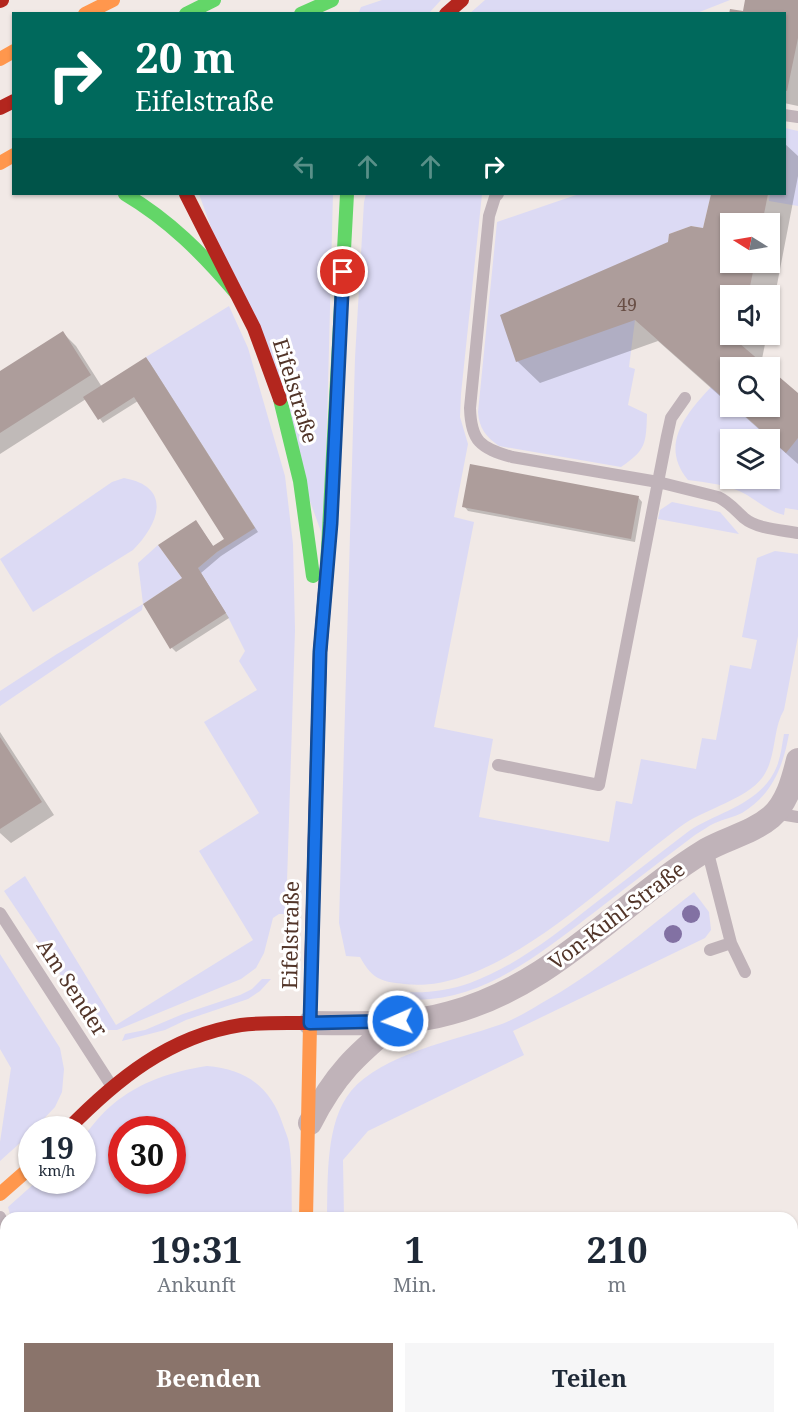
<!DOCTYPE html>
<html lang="de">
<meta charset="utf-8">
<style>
:root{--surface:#fff;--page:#f6f6f7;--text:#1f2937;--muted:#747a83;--accent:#8a746b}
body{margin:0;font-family:"Noto Serif",serif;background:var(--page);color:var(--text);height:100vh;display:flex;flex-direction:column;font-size:22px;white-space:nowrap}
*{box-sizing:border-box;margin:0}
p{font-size:20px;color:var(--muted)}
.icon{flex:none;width:33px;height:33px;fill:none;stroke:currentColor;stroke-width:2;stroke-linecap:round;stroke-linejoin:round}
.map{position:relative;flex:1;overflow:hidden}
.panel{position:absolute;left:0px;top:1212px;width:798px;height:212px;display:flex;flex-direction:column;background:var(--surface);border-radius:18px 18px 0 0;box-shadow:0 2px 4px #0004}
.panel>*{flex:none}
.top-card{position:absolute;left:12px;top:12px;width:774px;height:183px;border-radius:0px;box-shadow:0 2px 4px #0004;background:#00695c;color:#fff;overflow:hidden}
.needle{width:39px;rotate:281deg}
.buttons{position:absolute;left:720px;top:213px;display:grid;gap:12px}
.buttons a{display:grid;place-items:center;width:60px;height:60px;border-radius:0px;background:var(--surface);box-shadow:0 2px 4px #0004;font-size:30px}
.speed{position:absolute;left:18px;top:1116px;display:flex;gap:12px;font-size:30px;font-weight:700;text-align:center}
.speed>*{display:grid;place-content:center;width:78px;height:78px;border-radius:50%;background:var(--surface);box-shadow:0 2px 4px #0004;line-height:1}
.speed small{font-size:15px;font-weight:400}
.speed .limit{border:9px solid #d22;background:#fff;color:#111}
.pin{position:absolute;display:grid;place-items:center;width:51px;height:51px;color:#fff;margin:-26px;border:3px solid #fff;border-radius:50%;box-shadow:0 2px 6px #0007}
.me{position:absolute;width:66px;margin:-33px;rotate:268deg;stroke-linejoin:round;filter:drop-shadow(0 0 4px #0008)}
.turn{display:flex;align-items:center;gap:21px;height:126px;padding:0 24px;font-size:27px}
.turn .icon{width:78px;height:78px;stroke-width:2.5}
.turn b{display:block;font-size:42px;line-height:51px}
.lanes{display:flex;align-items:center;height:57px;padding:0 24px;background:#0003;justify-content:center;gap:30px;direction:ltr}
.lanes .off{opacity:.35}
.eta{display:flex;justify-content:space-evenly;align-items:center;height:102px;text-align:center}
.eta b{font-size:36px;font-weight:700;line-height:42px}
.cta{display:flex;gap:12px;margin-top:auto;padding:12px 24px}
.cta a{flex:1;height:69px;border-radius:0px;background:var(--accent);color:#fff;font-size:24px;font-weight:700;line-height:69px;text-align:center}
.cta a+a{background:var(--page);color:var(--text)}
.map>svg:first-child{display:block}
.green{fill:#dcdaf4;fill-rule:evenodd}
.shadow{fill:#0003;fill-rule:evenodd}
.building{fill:#ad9d9b}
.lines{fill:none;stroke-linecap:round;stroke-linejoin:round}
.lane{stroke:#c0b3b9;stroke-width:12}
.street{stroke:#c0b3b9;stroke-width:24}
.fast{stroke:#63d668;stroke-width:14}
.slow{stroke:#ff974d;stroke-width:14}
.jam{stroke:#b3261e;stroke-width:14}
.tree{fill:#8271a3}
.route-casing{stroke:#114b97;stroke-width:15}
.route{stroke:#1a73e8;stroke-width:10}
.labels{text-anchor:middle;stroke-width:6;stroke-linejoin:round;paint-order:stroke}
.number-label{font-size:18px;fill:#694f46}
.street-label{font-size:21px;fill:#523529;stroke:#fff}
</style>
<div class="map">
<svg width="798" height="1423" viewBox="0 0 798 1423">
<rect width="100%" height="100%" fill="#f1e9e6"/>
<!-- green -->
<path class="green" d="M 382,0 L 441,0 L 429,13 L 358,14 L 361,7 Z
M 485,0 L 730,0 L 697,13 L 469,14 Z
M 785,128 L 798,131 L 798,206 L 769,201 L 770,194 L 784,194 Z
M 199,194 L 333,194 L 324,540 Z
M 366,194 L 482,194 L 461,394 L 460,417 L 468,444 L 454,517 L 474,522 L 434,727 L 493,739 L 479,817 L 609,842 L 616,801 L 632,804 L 641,759 L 696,769 L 702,738 L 716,740 L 730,665 L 751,669 L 757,640 L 742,637 L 757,558 L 775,551 L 798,554 L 798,636 L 784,710 C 772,730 777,758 762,778 C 746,799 706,809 684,824 C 612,875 497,996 404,984 C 396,983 385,982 378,978 C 370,974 364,964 360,957 L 346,956 L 339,923 L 355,358 L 364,202 Z
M 579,194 L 711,194 L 703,228 L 691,226 L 669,234 L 668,242 L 635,320 L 629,367 L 635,369 L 628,405 L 647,414 C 646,444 646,450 621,467 L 499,446 C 486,437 479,428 478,412 L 497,222 Z
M 229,306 L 248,348 L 285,476 L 293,544 L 295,630 L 286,914 L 279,914 L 273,918 L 264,953 L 256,968 L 241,979 L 117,1030 L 107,1030 L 89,1017 L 4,891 L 25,876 L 116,1025 L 253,940 L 199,851 L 259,813 L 204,722 L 257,690 L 239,661 L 245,651 L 226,613 L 198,568 L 217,552 L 255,527 L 146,357 Z
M 711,387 L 730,404 L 730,406 L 734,407 L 786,452 L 798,438 L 798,510 L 785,508 L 784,515 C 768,511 760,503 747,495 C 728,484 708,483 688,480 C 659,445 686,414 711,387 ZM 730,440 L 770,440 L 770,478 L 730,478 Z
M 124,478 C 173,487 159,524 133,550 L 33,612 L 0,559 L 112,482 Z
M 672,502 L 720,512 L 739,534 L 658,519 L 660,510 Z
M 158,545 L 182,578 L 143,604 L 142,610 L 0,706 L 0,691 L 57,654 L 143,604 L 138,563 Z
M 784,734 L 789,734 C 783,767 772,795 742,813 C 734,817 724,819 715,823 C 708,826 702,831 695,835 C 662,860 629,885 596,911 C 538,955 470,1013 392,997 L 393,991 C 420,994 444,992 470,983 C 516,966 556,934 594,904 C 626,880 657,855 689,831 C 720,811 762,804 777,766 C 781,756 782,744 784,734 Z
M 694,892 L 709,912 L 711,930 L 705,938 L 513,1031 L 524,1055 L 368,1131 L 343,1160 L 344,1218 L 327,1218 C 328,1179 325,1123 351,1091 C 382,1054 456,1040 499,1025 C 513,1020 527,1012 540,1004 C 596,973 644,931 694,892 Z
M 0,954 L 60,1048 L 64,1069 L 62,1092 L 55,1107 L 34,1129 L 32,1130 L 31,1133 L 0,1161 L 0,1142 L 11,1068 L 0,1049 Z
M 262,979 L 271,979 L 260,991 L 248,999 L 186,1020 L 165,1030 L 122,1041 L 125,1034 L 145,1030 L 183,1014 L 240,995 L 252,989 Z
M 207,1066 C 247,1069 271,1088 283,1125 C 285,1131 288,1137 289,1143 C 293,1167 291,1194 292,1218 L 11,1218 L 8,1207 L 37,1181 L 82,1180 L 83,1137 C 92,1126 101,1114 112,1105 C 139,1082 173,1071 207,1066 ZM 122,1130 L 172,1130 L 172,1180 L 122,1180 Z
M 6,1254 L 6,1418 L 287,1418 L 287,1423 L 0,1423 L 0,1258 Z"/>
<!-- shadow -->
<path class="shadow" d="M 746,0 L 798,0 L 798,106 L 784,103 L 784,14 L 744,13 Z
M 784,143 L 798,156 L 798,176 L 770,321 L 770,296 L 730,296 L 730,334 L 767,334 L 761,364 L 730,368 L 730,405 L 658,341 L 540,383 L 517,361 L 705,230 L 713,194 L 784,194 ZM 730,224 L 770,224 L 770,262 L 730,262 Z
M 63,333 L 76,346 L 102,387 L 146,359 L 150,363 L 258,532 L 221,556 L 201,573 L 229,618 L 176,652 L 172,648 L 196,522 L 214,547 L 227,539 L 138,401 L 103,423 L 86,399 L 0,454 L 0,373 Z
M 770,371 L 798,395 L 798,464 L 733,406 L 770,406 Z
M 638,497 L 642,502 L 635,542 L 468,511 L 464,506 Z
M 0,732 L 54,815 L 11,843 L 0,833 Z
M 798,1341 L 798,1423 L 649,1423 L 647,1418 L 792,1418 L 792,1344 Z
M 45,1418 L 74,1418 L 74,1423 L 35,1423 L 35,1421 L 45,1422 Z
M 118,1418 L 149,1418 L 148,1423 L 119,1423 Z
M 367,1418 L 448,1418 L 448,1423 L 367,1423 Z"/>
<!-- building -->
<path class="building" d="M 745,0 L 798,0 L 798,38 L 787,91 L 784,90 L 784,14 L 729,14 L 730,9 L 743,11 Z
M 711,194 L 768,194 L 762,224 L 730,224 L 730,262 L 755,262 L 748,296 L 730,296 L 730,334 L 741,334 L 739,343 L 768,368 L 730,368 L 730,404 L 635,320 L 516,362 L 500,315 L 668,242 L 669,234 L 691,226 L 703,228 Z
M 63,331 L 91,375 L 0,433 L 0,371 Z
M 146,357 L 255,528 L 217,552 L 198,568 L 226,613 L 170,649 L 143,604 L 182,578 L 158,545 L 196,520 L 213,546 L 224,539 L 134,397 L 98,420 L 83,397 Z
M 770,369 L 798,393 L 798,438 L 786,453 L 734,406 L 770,406 Z
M 470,464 L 639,496 L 631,539 L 462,507 Z
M 0,737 L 42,802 L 0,829 Z
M 798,1339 L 798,1423 L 648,1423 L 645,1418 L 792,1418 L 792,1342 Z
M 44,1418 L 71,1418 L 70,1422 L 33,1423 L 33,1420 L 44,1420 Z
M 117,1418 L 145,1418 L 144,1423 L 116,1422 Z
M 365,1418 L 432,1418 L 432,1423 L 365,1423 Z"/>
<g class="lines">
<!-- lane -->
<path class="lane" d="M 784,115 L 798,117
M 498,194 L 495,197 L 489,216 L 470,408 C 471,441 480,448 512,457 L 658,482 L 718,497 C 729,502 735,510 744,518 C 757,529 782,530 798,533
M 498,765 L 599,785 L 667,436 L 671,418 L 685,398
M 774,813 L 798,817
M 707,849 L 731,943 L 710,950
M 0,913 L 111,1085
M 731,943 L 745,972
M 0,1217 L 6,1230
M 0,1250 L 6,1246
M 545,1423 L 551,1418"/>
<!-- street -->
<path class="street" d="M 310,1023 C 356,1023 405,1026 450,1013 C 554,985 618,904 706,850 C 727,838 752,833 771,817 C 787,803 793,780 798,760
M 310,1123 C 335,1074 356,1055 397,1021"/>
<!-- fast -->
<path class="fast" d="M 186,14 L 214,0
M 301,14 L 332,0
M 125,194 C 169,220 203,254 236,293
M 280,399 L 300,481 L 313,576
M 327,567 L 347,194"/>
<!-- slow -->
<path class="slow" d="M 85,14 L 113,0
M 0,59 L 14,51
M 0,163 L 14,155
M 0,1194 L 32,1166
M 306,1218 L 311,976
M 299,1423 L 300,1418"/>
<!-- jam -->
<path class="jam" d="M 0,1 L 2,0
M 446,14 L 462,0
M 0,108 L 14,101
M 186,194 L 254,328 L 280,399
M 311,976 L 320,652 L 327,567
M 67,1130 C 116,1080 169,1036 241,1025 C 264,1022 287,1023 310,1023"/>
</g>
<!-- trees -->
<g class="tree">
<circle cx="691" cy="914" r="9"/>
<circle cx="673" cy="934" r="9"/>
</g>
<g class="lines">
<defs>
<path id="route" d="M 343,272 L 331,523 L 320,652 L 310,1023 L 398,1021"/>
</defs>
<!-- route casing -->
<use href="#route" class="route-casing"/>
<!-- route -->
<use href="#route" class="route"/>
</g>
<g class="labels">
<!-- number labels -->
<g class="number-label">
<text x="627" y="311">49</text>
</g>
<!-- street labels -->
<g class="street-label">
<text transform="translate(295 391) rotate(73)" y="7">Eifelstraße</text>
<text transform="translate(617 916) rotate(-37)" y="7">Von-Kuhl-Straße</text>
<text transform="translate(291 935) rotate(-89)" y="7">Eifelstraße</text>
<text transform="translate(72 988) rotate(57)" y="7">Am Sender</text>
</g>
</g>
</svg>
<div class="buttons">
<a><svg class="needle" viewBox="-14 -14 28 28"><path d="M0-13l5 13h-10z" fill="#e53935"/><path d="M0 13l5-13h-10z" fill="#747a83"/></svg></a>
<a><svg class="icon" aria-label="sound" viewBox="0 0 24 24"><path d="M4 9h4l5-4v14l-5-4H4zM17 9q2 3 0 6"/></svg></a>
<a><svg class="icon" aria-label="search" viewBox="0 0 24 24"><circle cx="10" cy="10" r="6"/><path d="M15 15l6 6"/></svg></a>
<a><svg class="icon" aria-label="layers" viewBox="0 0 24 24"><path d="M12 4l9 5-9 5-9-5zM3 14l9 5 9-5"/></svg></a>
</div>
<div class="speed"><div>19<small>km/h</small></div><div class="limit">30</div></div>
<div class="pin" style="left:343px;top:272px;background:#d93025"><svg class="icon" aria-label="arrive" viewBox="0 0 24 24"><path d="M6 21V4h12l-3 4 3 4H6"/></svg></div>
<svg class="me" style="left:398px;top:1021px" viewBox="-20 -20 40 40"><circle r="17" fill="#1a73e8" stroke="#fff" stroke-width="3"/><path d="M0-11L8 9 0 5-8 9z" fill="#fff"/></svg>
<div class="top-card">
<div class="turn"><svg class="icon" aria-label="right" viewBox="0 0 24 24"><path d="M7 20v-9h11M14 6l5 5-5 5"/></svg><div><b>20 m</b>Eifelstraße</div></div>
<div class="lanes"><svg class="icon off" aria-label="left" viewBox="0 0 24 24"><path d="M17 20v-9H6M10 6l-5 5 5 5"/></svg><svg class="icon off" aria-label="ahead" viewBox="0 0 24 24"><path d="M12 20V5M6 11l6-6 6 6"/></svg><svg class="icon off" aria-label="ahead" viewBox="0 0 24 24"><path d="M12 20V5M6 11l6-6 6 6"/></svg><svg class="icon" aria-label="right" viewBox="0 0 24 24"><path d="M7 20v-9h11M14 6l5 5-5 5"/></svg></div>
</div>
<section class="panel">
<div class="eta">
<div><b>19:31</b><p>Ankunft</p></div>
<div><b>1</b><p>Min.</p></div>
<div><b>210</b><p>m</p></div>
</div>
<div class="cta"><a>Beenden</a><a>Teilen</a></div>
</section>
</div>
